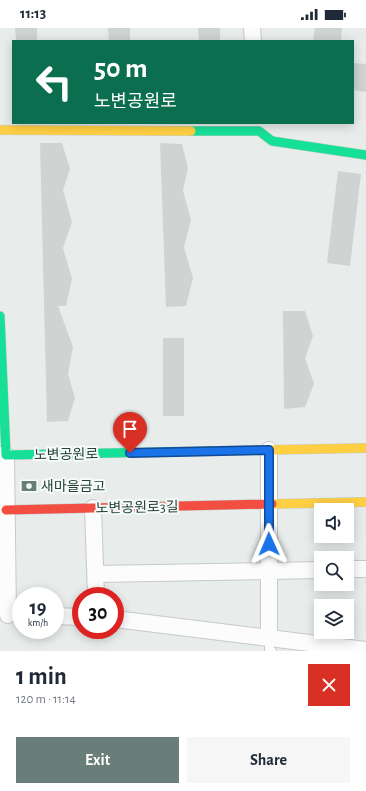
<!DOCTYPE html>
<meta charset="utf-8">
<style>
:root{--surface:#fff;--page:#f6f6f7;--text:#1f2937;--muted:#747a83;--accent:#697e78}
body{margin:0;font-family:"Alegreya Sans","Noto Sans KR",sans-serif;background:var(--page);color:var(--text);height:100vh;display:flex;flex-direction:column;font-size:15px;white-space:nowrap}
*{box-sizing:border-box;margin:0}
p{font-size:13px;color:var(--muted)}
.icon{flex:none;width:22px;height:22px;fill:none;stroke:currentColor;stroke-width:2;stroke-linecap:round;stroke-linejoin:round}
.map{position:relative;height:623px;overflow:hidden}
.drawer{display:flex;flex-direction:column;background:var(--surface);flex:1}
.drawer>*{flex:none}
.guide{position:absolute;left:12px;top:12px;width:342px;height:84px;border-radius:0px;box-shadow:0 2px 10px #0003;background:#0b6e4f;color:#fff;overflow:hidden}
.fabs{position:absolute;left:314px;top:475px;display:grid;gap:8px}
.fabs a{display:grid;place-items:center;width:40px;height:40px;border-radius:0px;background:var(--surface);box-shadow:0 2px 10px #0003;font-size:20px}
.speed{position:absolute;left:12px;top:559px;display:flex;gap:8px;font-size:20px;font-weight:700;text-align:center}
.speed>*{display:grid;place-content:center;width:52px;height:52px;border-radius:50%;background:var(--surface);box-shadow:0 2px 10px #0003;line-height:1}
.speed small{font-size:10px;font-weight:400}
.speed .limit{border:6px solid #d22;background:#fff;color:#111}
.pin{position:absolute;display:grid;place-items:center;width:34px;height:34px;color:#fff;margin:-41px -17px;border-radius:50% 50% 50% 0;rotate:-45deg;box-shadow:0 0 4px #0007}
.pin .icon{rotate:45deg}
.me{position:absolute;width:44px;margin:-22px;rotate:359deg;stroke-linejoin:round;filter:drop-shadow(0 0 3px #0008)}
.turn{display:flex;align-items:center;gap:14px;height:84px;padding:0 16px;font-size:18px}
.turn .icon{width:52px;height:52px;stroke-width:2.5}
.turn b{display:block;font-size:28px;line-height:34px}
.round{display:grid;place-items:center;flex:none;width:42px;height:42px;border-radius:0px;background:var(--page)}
.overview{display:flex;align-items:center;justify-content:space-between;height:68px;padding:0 16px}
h1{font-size:24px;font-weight:600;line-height:30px}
.button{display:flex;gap:8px;margin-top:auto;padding:8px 16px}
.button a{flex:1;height:46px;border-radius:0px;background:var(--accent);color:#fff;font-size:16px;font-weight:600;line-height:46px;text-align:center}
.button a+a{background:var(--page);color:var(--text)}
.status{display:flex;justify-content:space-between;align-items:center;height:28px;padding:0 20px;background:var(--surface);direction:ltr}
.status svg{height:11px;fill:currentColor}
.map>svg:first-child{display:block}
.building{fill:#cfd4d2}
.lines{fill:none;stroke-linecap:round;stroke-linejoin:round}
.lane-casing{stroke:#c5cac8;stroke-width:10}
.street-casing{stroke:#c5cac8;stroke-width:18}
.fast-casing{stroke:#c3cbc8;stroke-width:10}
.slow-casing{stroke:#c3cbc8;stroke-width:10}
.jam-casing{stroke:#c3cbc8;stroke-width:10}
.lane{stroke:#fcfcfc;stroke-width:8}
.street{stroke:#fcfcfc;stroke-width:16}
.fast{stroke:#16e098;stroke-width:9}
.slow{stroke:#ffcf43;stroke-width:9}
.jam{stroke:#f24e42;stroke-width:9}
.route-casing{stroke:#114b97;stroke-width:10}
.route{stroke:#1a73e8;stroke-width:7}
.labels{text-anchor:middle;stroke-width:4;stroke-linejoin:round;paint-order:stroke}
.street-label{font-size:14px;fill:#24423a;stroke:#f7fbf9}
.poi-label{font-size:14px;fill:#24423a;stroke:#f7fbf9;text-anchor:start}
</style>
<div class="status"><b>11:13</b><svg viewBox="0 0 49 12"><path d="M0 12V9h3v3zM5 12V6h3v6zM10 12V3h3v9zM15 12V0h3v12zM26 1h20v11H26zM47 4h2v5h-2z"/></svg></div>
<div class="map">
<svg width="366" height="623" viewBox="0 0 366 623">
<rect width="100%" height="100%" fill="#e8edeb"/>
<!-- building -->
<path class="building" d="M 15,0 L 37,0 L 37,13 L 16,13 Z
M 108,0 L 130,0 L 130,13 L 109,13 Z
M 198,0 L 220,0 L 220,13 L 199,13 Z
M 315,0 L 342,0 L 341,13 L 313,13 Z
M 353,35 L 366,36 L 366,64 L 353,62 Z
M 40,115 L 62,115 L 70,141 L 63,162 L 72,194 L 63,220 L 72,251 L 66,278 L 58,278 L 73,319 L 68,346 L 75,370 L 68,393 L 47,394 Z
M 160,115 L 182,116 L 188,140 L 183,162 L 191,192 L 184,219 L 193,250 L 186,278 L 166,279 Z
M 338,143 L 361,146 L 350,238 L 327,235 Z
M 283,283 L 305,283 L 313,308 L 305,330 L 314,356 L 305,379 L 284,381 Z
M 163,310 L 184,310 L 184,388 L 163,388 Z"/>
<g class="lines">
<defs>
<path id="lane" d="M 269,610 L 269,621 L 272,623"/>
<path id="street" d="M 252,0 L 253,13
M 0,427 L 6,427 L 8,587
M 93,480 L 96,568
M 347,541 L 366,541
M 96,546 L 321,542
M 55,588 L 81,589
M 115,591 L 366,622
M 269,610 L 269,422"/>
<path id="fast" d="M 191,103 L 259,103 L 272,113 L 366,127
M 0,288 L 6,427 L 217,423"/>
<path id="slow" d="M 0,102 L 191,103
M 217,423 L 366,420
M 272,476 L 366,474"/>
<path id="jam" d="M 6,482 L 272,476"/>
</defs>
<!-- lane casing -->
<use href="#lane" class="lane-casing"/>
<!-- street casing -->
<use href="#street" class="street-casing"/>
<!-- fast casing -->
<use href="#fast" class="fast-casing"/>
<!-- slow casing -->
<use href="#slow" class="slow-casing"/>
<!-- jam casing -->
<use href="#jam" class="jam-casing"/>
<!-- lane -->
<use href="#lane" class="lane"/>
<!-- street -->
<use href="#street" class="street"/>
<!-- fast -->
<use href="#fast" class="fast"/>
<!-- slow -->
<use href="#slow" class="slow"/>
<!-- jam -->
<use href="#jam" class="jam"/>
</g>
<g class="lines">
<defs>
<path id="route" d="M 130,425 L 269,422 L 269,516"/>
</defs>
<!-- route casing -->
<use href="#route" class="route-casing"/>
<!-- route -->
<use href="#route" class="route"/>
</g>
<!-- icons -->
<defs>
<symbol id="bank-bare" viewBox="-9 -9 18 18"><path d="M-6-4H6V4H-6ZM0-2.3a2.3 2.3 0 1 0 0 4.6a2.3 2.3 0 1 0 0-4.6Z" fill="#697e78" stroke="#f7fbf9" stroke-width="2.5" paint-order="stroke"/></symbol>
</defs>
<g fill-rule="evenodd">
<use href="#bank-bare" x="18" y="447" width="22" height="22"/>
</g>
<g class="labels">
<!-- street labels -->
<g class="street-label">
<text transform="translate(66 426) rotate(-1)" y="5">노변공원로</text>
<text transform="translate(137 479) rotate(-1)" y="5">노변공원로3길</text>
</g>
<!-- poi labels -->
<g class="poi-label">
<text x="41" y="463">새마을금고</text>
</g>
</g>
</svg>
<div class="fabs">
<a><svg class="icon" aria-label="sound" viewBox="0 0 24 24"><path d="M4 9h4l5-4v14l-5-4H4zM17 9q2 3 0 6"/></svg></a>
<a><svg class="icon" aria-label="search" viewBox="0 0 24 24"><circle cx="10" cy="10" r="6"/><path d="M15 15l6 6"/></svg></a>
<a><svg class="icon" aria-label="layers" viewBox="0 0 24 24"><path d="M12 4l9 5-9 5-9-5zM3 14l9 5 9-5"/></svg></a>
</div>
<div class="speed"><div>19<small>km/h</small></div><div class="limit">30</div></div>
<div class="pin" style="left:130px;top:425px;background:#d93025"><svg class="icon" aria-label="arrive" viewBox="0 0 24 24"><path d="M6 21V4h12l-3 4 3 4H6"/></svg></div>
<svg class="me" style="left:269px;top:516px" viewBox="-20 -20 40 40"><path d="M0-17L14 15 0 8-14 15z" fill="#1a73e8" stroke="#fff" stroke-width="4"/></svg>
<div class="guide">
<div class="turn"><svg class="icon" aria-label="left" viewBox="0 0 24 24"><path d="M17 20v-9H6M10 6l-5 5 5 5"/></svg><div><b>50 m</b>노변공원로</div></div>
</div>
</div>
<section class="drawer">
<div class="overview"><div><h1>1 min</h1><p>120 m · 11:14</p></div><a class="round" style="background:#d93025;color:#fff"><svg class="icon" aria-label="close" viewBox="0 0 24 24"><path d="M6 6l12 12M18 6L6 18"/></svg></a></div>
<div class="button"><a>Exit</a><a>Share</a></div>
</section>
